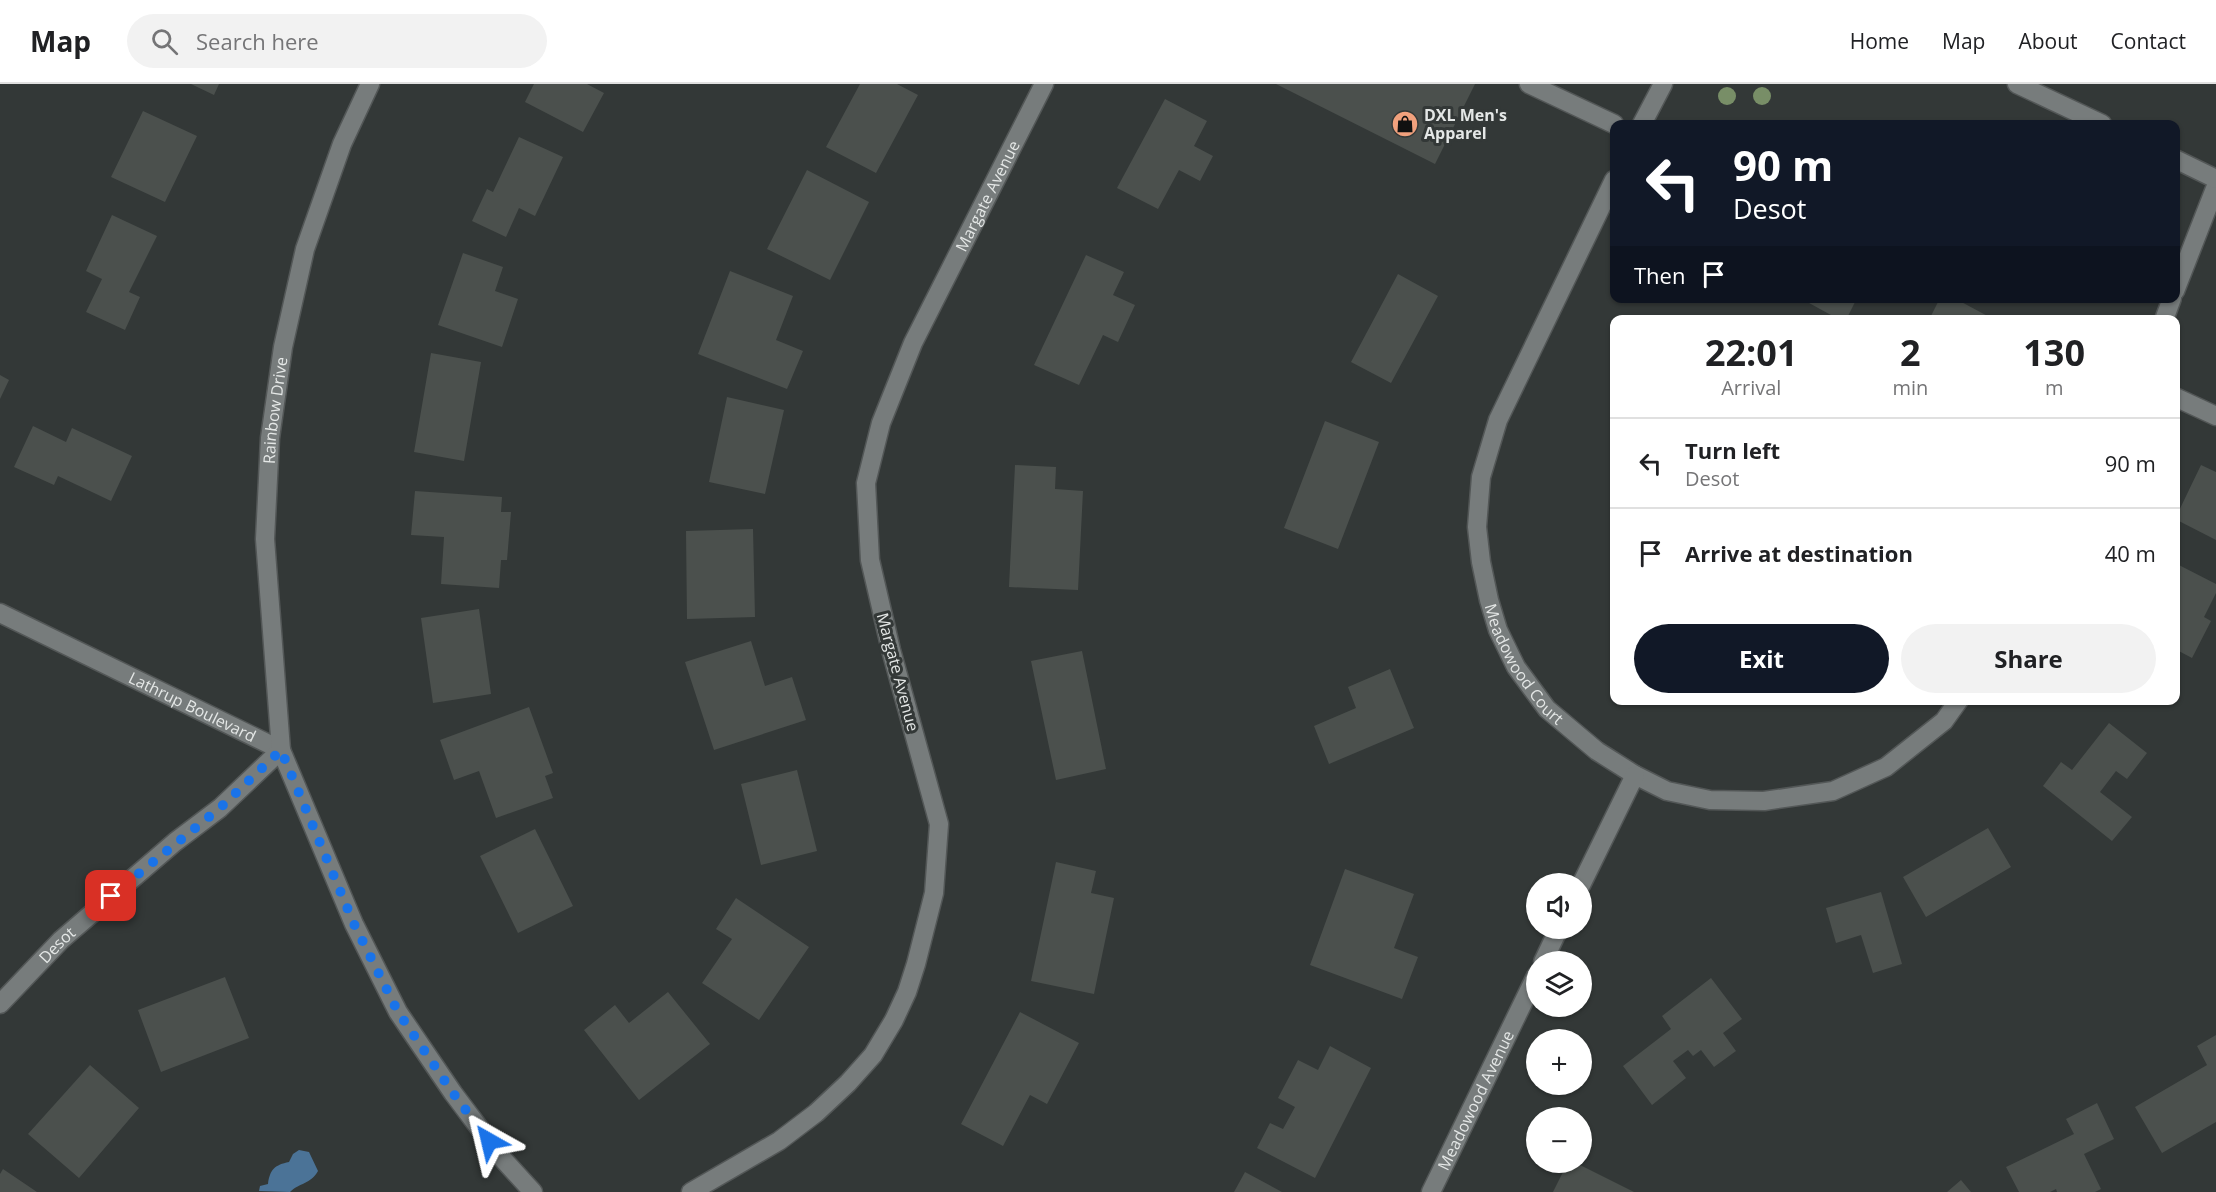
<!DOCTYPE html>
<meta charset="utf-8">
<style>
:root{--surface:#fff;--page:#f2f2f2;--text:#202124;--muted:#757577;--line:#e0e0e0;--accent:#111827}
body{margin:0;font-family:"Open Sans",sans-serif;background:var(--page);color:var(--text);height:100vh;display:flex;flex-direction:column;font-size:22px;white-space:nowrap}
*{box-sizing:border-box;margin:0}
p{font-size:20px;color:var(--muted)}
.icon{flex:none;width:33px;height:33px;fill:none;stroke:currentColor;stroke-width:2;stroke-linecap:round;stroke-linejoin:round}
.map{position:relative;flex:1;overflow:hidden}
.side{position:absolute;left:1610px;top:231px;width:570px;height:390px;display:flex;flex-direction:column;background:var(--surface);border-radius:12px;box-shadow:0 2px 4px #0004}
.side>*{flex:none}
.banner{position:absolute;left:1610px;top:36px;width:570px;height:183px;border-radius:12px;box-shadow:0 2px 4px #0004;background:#111827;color:#fff;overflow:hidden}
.fabs{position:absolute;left:1526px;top:789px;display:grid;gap:12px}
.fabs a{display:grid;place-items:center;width:66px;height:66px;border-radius:50%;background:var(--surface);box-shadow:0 2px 4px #0004;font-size:30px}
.pin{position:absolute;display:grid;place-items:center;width:51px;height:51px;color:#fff;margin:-26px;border-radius:12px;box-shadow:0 3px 9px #0006}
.me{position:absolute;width:66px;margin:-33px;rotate:323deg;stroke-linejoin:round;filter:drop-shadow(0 0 4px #0008)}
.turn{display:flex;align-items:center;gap:21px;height:126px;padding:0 24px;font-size:27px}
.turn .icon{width:78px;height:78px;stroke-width:2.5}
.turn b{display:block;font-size:42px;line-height:51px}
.then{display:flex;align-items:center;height:57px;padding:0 24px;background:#0003;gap:12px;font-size:22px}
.eta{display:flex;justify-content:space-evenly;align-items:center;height:102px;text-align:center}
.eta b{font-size:36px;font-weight:700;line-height:42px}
.cta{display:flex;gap:12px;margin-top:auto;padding:12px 24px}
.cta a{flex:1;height:69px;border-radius:36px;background:var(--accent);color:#fff;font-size:24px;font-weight:700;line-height:69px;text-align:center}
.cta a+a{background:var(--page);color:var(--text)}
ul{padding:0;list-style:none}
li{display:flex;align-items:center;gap:18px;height:90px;padding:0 24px;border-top:2px solid var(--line)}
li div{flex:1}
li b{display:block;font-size:22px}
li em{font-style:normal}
header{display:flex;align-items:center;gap:36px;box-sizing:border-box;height:84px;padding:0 30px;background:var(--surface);border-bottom:2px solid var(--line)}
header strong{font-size:28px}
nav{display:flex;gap:33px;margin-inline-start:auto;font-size:21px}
.search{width:420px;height:54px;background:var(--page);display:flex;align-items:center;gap:15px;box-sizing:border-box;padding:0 21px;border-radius:33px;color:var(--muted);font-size:22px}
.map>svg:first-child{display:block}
.water{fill:#4b7397}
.building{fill:#4b504d}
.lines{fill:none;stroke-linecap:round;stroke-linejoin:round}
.lane-casing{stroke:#535757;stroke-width:21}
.street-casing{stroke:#535757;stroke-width:21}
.secondary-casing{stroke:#535757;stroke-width:21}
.lane{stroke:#777c7c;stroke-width:18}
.street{stroke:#777c7c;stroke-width:18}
.secondary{stroke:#777c7c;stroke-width:18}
.tree{fill:#788e67}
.route{stroke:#1a73e8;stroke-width:10;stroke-dasharray:0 18}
.labels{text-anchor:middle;stroke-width:6;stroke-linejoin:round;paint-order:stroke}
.poi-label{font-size:16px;font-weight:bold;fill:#e4e7e6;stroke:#333837;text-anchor:start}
.street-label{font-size:16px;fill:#e4e7e6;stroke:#333837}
</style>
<header>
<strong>Map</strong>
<div class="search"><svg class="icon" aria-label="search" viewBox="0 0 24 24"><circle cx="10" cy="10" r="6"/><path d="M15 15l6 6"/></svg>Search here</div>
<nav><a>Home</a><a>Map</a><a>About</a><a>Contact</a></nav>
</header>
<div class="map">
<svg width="2216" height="1108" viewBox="0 0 2216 1108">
<rect width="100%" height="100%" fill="#333837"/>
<!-- water -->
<path class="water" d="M 299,1066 L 309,1068 L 318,1087 C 311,1100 299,1099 290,1108 L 259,1107 L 260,1102 L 268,1100 C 270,1085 275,1081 289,1078 L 293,1070 Z"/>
<!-- building -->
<path class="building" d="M 191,0 L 219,0 L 214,11 Z
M 534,0 L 587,0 L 604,9 L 583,48 L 525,18 Z
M 860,0 L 897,0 L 918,11 L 876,89 L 826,63 Z
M 1276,0 L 1475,0 L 1435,80 Z
M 1165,15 L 1207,37 L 1194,62 L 1213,72 L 1200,97 L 1179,86 L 1158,125 L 1117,104 Z
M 143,27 L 197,52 L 165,118 L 111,93 Z
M 519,53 L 563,73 L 535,132 L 519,124 L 506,153 L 472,137 L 487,105 L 493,108 Z
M 807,86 L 869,118 L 830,196 L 767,165 Z
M 112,131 L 157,152 L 129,208 L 140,213 L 125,246 L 86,228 L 102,195 L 86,187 Z
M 463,169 L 503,183 L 495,207 L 518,215 L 502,263 L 438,241 Z
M 1086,171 L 1124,188 L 1113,211 L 1135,221 L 1118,258 L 1103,251 L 1079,301 L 1034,281 Z
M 730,187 L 793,212 L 776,256 L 803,267 L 787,305 L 698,270 Z
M 1398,190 L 1438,212 L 1391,299 L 1351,278 Z
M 1800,214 L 1857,214 L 1846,236 L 1840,236 Z
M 1940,214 L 1954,214 L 1995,236 L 1929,236 Z
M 431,269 L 481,278 L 464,377 L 414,368 Z
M 0,291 L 9,296 L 0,315 Z
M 727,313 L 784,326 L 765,410 L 709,398 Z
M 1325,337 L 1379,358 L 1338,465 L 1284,444 Z
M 33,342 L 66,358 L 72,344 L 132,372 L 111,417 L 58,392 L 54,401 L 14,383 Z
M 1015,381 L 1056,383 L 1055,405 L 1083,407 L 1078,506 L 1009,503 Z
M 2201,381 L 2216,388 L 2216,456 L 2175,435 Z
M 415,407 L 502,413 L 501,428 L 511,428 L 507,476 L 501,476 L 499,504 L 441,500 L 444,453 L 411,451 Z
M 753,445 L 755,533 L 687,535 L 686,447 Z
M 2175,479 L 2216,500 L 2216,509 L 2204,533 L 2211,537 L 2192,574 L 2175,565 Z
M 479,525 L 491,610 L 433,619 L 421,534 Z
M 751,557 L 765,602 L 792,593 L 806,636 L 714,666 L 685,578 Z
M 1082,567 L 1106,685 L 1056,696 L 1031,577 Z
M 1390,585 L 1414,644 L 1329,680 L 1314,642 L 1356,624 L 1348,603 Z
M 529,623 L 553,689 L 545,692 L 553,714 L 496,734 L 479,687 L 454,696 L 440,656 Z
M 2109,639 L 2147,669 L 2127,695 L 2116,687 L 2100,708 L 2132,733 L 2112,757 L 2043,702 L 2061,678 L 2072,686 Z
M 797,686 L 817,767 L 761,781 L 741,700 Z
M 1988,744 L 2011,783 L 1926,833 L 1903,793 Z
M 535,745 L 573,822 L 518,849 L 480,772 Z
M 1056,778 L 1096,787 L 1091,809 L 1114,814 L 1094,910 L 1031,897 Z
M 1345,785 L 1414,810 L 1394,864 L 1418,873 L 1402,915 L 1310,881 Z
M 1881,808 L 1902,880 L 1873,889 L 1861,851 L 1836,859 L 1826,824 Z
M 736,814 L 809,863 L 759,936 L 702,899 L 732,855 L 716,845 Z
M 225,893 L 249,954 L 161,988 L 138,926 Z
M 1711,894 L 1742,935 L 1723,949 L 1736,967 L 1714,983 L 1701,966 L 1693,972 L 1688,966 L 1673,977 L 1686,994 L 1652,1021 L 1623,982 L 1671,945 L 1662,932 Z
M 668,908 L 710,960 L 639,1016 L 584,946 L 615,921 L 629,939 Z
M 1020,928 L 1079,959 L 1047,1020 L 1030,1011 L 1003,1062 L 961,1040 Z
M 2216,951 L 2216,1038 L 2162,1069 L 2135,1023 L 2207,981 L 2197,962 Z
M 1330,962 L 1371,984 L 1315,1094 L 1257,1064 L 1270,1039 L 1283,1045 L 1295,1023 L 1278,1014 L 1298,976 L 1318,986 Z
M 90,981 L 139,1024 L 79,1094 L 28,1050 Z
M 2097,1019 L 2114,1055 L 2084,1070 L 2101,1105 L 2095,1108 L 2057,1108 L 2056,1105 L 2050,1108 L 2019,1108 L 2006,1083 L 2074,1050 L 2066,1035 Z
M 1568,1078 L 1574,1078 L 1634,1108 L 1553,1108 Z
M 3,1085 L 37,1108 L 0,1108 L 0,1090 Z
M 1245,1088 L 1282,1108 L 1234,1108 Z
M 1961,1096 L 1971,1108 L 1947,1108 Z"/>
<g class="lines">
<defs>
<path id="lane" d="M 1529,0 L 1614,40
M 2175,313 L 2216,332"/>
<g id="street">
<path d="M 1642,40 L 1663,0"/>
<path id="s1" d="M 1614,96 L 1498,336 L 1481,393 L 1477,443 L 1481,478 L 1489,516 L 1498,546 L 1516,583 L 1547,625 L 1597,667 L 1635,691 L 1667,707 L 1710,716 L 1764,717 L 1833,707 L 1886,683 L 1944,637 L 1959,616"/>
<path d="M 2175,207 L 2216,102"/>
<path d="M 2164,236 L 2172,214"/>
<path id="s2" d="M 0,529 L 281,666 L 354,840 L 398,928 L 453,1009 L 501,1073 L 533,1108"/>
<path d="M 1581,801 L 1635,691"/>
<path d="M 1543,878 L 1559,844"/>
<path id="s3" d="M 0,920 L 61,856 L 175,758 L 220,724 L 281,666 L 265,455 L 270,354 L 283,263 L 305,165 L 342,60 L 370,0"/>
<path id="s4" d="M 691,1108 L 779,1057 L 816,1029 L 848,999 L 873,971 L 894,936 L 907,908 L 916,880 L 934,809 L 939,740 L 891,566 L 870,476 L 866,399 L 881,339 L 913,259 L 1044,0"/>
<path id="s5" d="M 1431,1108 L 1536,892"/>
</g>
<path id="secondary" d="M 2017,0 L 2102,40
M 2175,75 L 2216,95"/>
</defs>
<!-- lane casing -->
<use href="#lane" class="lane-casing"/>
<!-- street casing -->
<use href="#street" class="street-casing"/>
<!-- secondary casing -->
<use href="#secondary" class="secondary-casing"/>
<!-- lane -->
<use href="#lane" class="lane"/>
<!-- street -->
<use href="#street" class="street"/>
<!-- secondary -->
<use href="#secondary" class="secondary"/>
</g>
<!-- trees -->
<g class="tree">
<circle cx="1727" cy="12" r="9"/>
<circle cx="1762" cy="12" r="9"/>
</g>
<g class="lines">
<!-- route -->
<path class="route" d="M 111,812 L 220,724 L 281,666 L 354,840 L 398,928 L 453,1009 L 489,1057"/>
</g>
<!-- icons -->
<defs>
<symbol id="shop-disc" viewBox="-11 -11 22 22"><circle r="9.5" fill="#f1a17d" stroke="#333837"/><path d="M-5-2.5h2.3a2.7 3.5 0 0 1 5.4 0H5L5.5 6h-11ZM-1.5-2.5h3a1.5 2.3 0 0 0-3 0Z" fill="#111"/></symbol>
</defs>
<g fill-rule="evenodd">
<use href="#shop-disc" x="1390" y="25" width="30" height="30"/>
</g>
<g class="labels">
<!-- poi labels -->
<g class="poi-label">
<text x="1424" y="37">DXL Men's<tspan x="1424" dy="18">Apparel</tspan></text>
</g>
<!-- street labels -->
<g class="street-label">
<text dy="6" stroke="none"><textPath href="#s4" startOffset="1136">Margate Avenue</textPath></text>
<text dy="6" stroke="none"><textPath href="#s3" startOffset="720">Rainbow Drive</textPath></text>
<text dy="6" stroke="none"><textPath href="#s1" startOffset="524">Meadowood Court</textPath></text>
<text transform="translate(898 588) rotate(75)" y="6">Margate Avenue</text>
<text dy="6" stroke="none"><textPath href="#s2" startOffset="214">Lathrup Boulevard</textPath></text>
<text dy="6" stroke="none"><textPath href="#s3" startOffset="82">Desot</textPath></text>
<text dy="6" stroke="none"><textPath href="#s5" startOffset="102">Meadowood Avenue</textPath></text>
</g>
</g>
</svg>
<div class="fabs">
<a><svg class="icon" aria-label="sound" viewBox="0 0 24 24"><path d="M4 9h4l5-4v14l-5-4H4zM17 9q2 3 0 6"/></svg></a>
<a><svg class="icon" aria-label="layers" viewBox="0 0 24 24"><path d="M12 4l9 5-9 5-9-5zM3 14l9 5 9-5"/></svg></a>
<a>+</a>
<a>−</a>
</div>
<div class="pin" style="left:111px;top:812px;background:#d93025"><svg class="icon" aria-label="arrive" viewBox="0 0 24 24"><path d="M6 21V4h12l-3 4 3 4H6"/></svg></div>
<svg class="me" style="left:489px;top:1057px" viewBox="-20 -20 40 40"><path d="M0-17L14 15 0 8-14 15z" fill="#1a73e8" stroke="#fff" stroke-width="4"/></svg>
<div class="banner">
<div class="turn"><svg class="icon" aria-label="left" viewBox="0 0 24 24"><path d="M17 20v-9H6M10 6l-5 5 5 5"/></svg><div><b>90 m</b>Desot</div></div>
<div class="then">Then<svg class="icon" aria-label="arrive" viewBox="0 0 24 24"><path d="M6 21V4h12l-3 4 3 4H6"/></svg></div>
</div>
<section class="side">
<div class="eta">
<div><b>22:01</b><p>Arrival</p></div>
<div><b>2</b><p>min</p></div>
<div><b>130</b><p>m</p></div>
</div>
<ul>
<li><svg class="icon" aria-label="left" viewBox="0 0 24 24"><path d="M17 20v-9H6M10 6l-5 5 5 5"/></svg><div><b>Turn left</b><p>Desot</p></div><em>90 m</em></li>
<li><svg class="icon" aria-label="arrive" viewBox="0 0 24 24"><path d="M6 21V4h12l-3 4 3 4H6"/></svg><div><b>Arrive at destination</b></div><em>40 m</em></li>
</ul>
<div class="cta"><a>Exit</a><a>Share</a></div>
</section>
</div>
